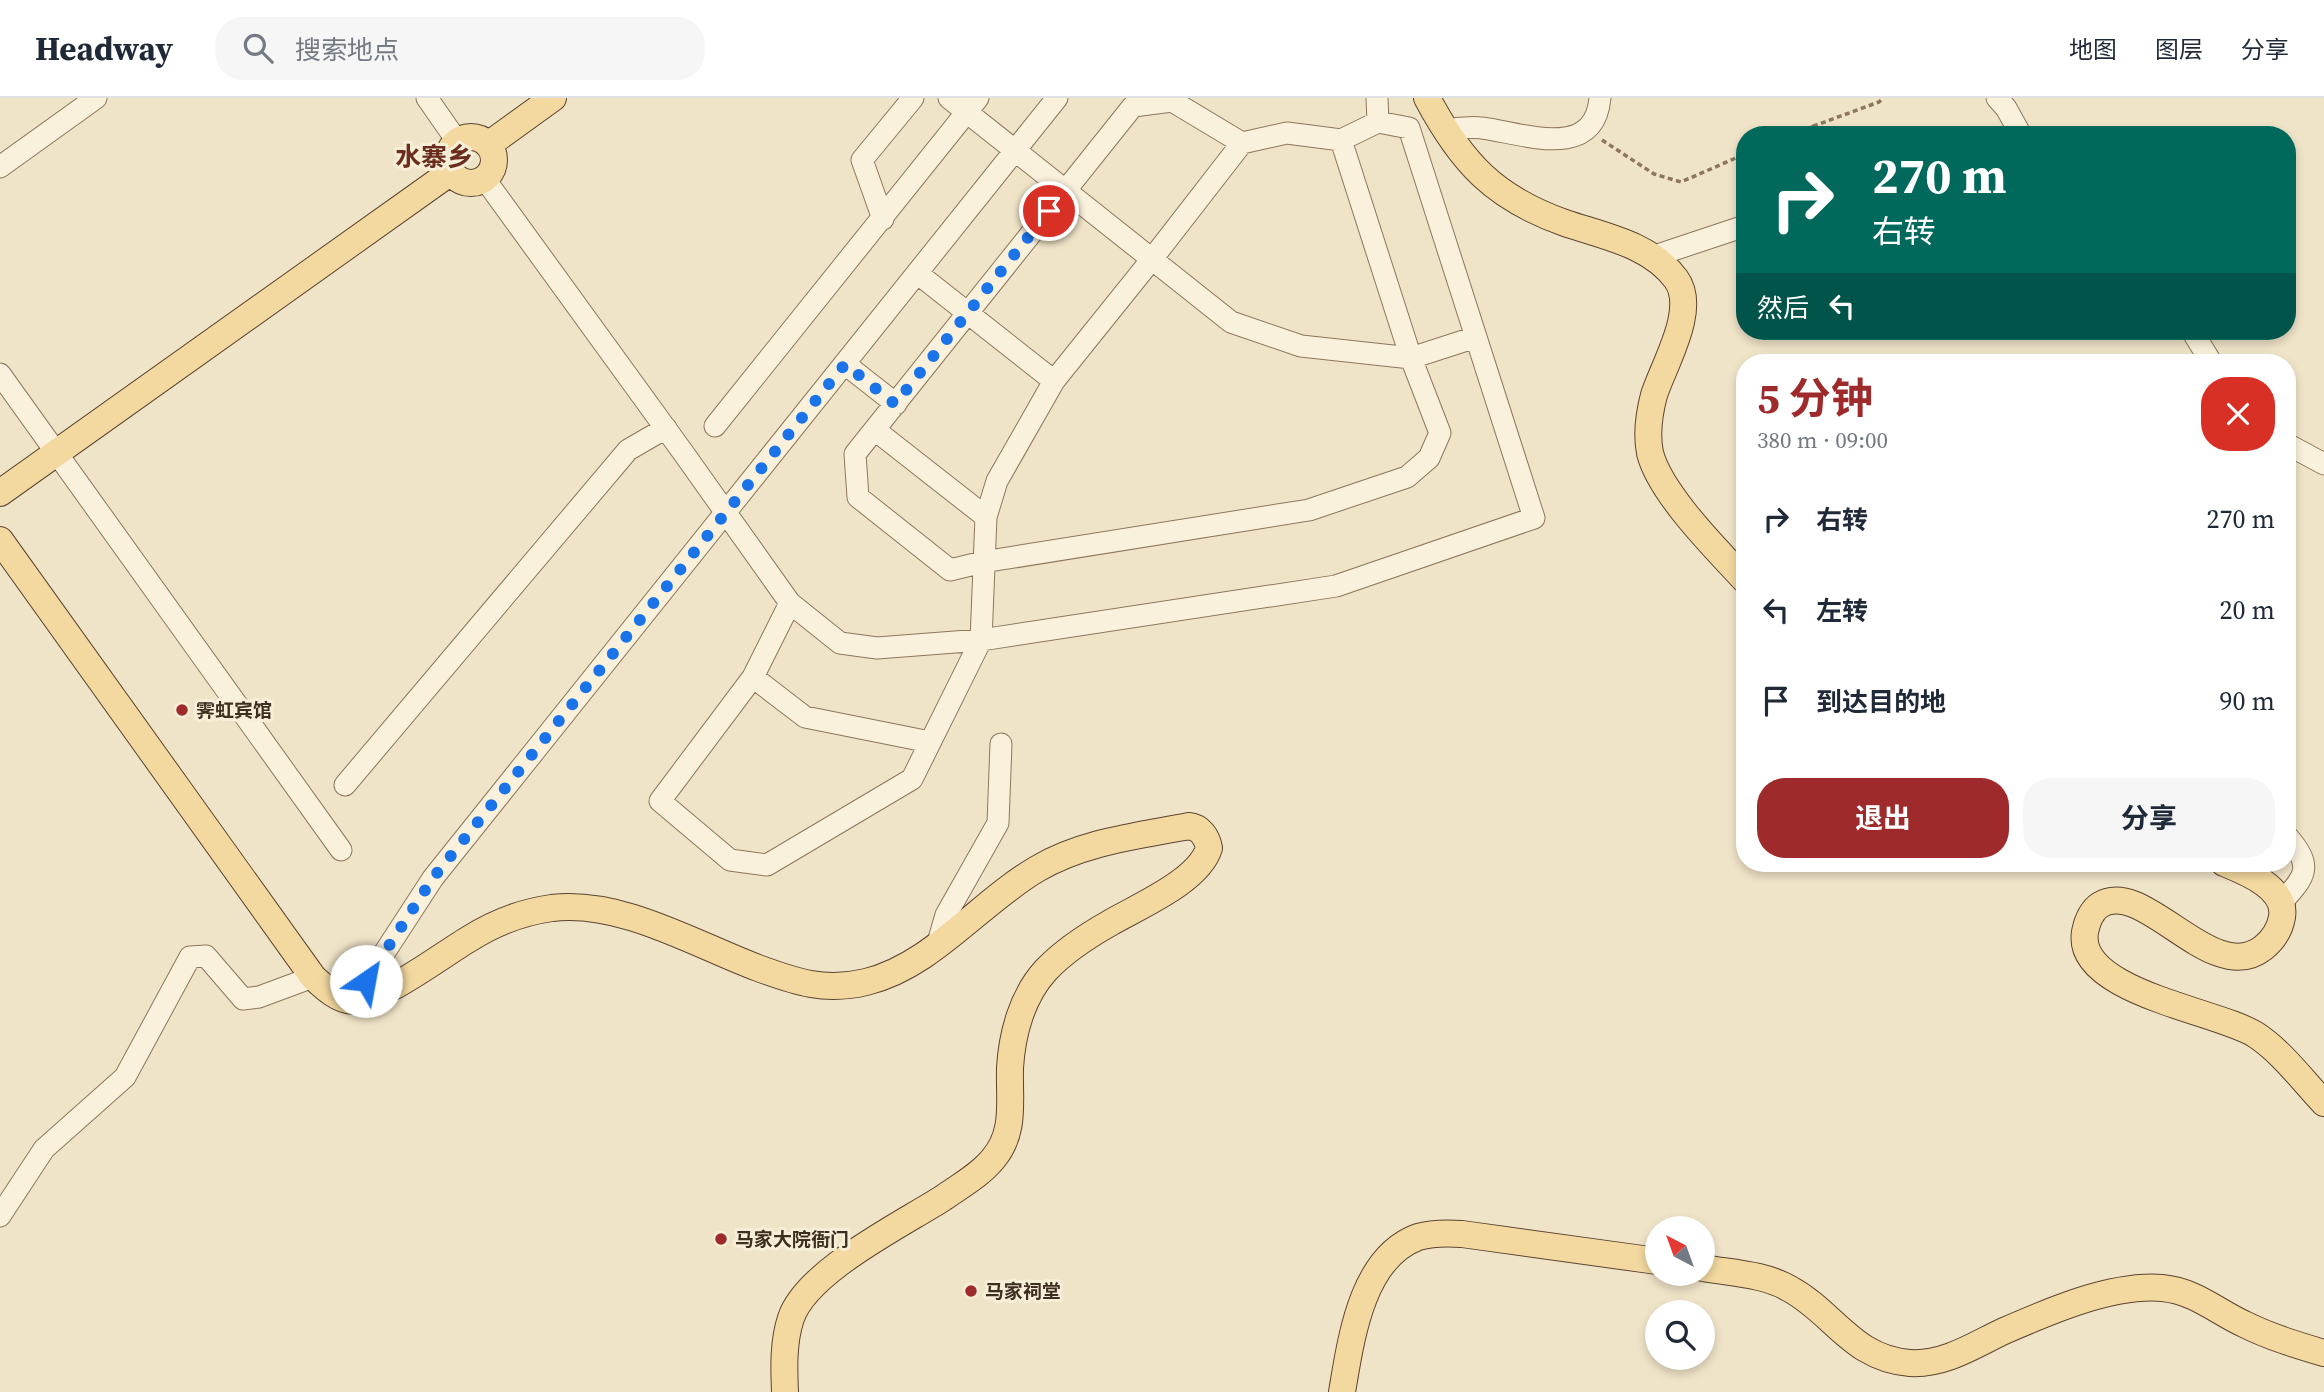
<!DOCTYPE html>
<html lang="zh">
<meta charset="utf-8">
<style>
:root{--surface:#fff;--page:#f6f6f7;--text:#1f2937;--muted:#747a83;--line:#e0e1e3;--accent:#9e2a2b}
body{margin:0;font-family:"Source Serif 4","Noto Sans SC",serif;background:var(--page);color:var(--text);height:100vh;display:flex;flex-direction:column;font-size:26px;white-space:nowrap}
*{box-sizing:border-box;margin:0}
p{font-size:23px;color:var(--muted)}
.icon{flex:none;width:38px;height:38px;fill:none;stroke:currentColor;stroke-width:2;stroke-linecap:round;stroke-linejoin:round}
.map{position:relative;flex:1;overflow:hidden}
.side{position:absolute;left:1736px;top:256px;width:560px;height:518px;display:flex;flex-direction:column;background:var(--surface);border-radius:28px;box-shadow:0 4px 10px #0003}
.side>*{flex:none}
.top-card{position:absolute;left:1736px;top:28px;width:560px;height:214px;border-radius:28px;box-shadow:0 4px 10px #0003;background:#00695c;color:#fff;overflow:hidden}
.needle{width:46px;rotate:319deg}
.tools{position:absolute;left:1645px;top:1118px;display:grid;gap:14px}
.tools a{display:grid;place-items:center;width:70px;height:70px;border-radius:50%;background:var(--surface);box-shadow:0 4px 10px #0003;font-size:35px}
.pin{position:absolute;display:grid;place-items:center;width:60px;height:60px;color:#fff;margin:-30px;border:4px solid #fff;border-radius:50%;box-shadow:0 2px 7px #0007}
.me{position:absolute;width:77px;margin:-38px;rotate:33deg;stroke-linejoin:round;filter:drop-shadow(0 0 5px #0008)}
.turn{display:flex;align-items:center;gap:24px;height:147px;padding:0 21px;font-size:32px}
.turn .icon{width:91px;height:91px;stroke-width:2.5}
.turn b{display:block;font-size:49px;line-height:60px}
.then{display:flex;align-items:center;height:66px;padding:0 21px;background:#0003;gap:14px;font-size:26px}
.round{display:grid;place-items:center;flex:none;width:74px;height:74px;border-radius:28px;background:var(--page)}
.headline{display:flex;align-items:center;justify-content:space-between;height:119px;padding:0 21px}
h1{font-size:42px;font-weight:700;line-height:52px;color:var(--accent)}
.action{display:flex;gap:14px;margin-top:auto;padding:14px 21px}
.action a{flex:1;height:80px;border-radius:28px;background:var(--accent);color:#fff;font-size:28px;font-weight:700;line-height:80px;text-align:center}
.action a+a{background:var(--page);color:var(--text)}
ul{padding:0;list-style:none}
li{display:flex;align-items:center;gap:21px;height:91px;padding:0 21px}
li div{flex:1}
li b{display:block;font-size:26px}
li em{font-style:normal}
header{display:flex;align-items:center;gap:42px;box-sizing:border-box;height:98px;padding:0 35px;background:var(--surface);border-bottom:2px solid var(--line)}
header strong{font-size:33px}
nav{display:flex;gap:38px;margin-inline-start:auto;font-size:24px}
.search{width:490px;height:63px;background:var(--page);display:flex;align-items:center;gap:18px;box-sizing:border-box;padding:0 24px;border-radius:28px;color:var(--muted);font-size:26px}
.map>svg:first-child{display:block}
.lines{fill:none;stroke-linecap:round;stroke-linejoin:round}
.minor-casing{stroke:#8d765c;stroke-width:23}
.major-casing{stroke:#5b4430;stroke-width:28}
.path{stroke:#8d765c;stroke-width:3.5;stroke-dasharray:5 3.5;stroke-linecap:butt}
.minor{stroke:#faf1dc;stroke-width:21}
.major{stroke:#f3d9a0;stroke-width:26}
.route{stroke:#1a73e8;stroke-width:12;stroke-dasharray:0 21.6}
.poi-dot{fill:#9e2a2b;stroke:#f7eed8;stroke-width:2.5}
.labels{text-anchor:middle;stroke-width:6;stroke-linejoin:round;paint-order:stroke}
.poi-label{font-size:19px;font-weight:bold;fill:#3d2e20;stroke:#f7eed8;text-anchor:start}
.district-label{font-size:26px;font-weight:bold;fill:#6b2e1e;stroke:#f7eed8}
</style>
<header>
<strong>Headway</strong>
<div class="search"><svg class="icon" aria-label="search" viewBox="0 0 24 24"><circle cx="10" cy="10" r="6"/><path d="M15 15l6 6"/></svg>搜索地点</div>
<nav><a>地图</a><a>图层</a><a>分享</a></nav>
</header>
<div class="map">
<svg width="2324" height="1294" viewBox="0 0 2324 1294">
<rect width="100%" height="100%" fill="#f0e4c8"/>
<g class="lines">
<defs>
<path id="minor" d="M 427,0 L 457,43
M 949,0 L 1231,224 L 1301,248 L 1411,260 L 1476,239
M 1377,0 L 1378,24
M 1997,0 L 2006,10 L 2021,37
M 1444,32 C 1456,31 1470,28 1482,30 C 1522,35 1594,64 1600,0
M 0,69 L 96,0
M 484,80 L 682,353 L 790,505 L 840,545 L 877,550 L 981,542 L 1336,488 L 1534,420 L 1409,30 L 1378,24 L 1341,42 L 1287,35 L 1242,45 L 1172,3 L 1133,8 L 855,356 L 858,399 L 950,472 L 983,464 L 1309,412 L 1407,379 L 1429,360 L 1440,335 L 1411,260 L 1341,42
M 883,121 L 862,62 L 913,0
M 1652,159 L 1745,128
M 917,175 L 1054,283
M 2192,233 L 2211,264
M 845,266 L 896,306
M 0,276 L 341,752
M 715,328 L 978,0
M 875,332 L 986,419
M 2287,346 L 2324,366
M 790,505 L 753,579 L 660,703 L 730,762 L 767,767 L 912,681 L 981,542 L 986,419 L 997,383 L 1054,283 L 1152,161 L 1242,45
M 753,579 L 805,619 L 930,644
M 345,687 L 628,352 L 666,330
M 2281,805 C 2307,777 2313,768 2287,738
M 937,848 L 946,817 L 998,725 L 1001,646
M 353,903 L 433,780 L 1057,0
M 0,1118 L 44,1051 L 125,979 L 190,859 L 206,858 L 243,901 L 259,899 L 313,879"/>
<path id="major" d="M 1427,0 C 1461,64 1494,100 1565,125 C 1603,138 1650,146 1676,181 C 1698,211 1664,266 1654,297 C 1649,316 1646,335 1650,355 C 1660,395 1716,451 1745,482
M448 62a23 23 0 1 1 46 0a23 23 0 1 1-46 0Z
M 488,47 L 553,0
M 0,395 L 451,74
M 0,442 L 313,879 C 324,889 337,902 353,903 C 379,905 445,855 469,841 C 494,825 523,814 552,810 C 622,802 694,846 758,870 C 796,884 825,894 866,884 C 932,868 979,805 1037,771 C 1082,744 1137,738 1189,728 C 1200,729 1207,739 1209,750 C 1199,783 1139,808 1110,825 C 1087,838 1064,853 1046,872 C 1022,898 1012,936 1010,970 C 1009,1003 1016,1034 993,1061 C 980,1077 960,1088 943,1100 C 901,1127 807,1173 791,1220 C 783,1244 784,1270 785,1294
M 2224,765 C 2246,774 2287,790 2282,819 C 2280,831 2273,842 2263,850 C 2212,890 2144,779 2100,807 C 2091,813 2087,824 2085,834 C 2075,894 2219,913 2256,937 C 2282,954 2303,983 2324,1005
M 1703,1170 C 1731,1175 1765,1176 1790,1191 C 1834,1215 1853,1261 1910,1265 C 1945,1267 1974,1247 2004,1233 C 2050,1213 2112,1186 2162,1190 C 2195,1193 2216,1213 2244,1226 C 2270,1239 2297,1247 2324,1255
M 1342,1294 C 1351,1242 1361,1160 1418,1139 C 1432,1135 1448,1135 1462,1136 L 1657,1163"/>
</defs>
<!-- minor casing -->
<use href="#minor" class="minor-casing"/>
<!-- major casing -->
<use href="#major" class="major-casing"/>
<!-- path -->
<path class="path" d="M 1812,27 L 1816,37
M 1789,37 L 1879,4 L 1883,0
M 1602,42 L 1654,76 L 1681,84 L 1745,56"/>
<!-- minor -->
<use href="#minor" class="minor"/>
<!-- major -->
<use href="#major" class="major"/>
</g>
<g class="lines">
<!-- route -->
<path class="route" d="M 366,883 L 433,780 L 845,266 L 895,306 L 1049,113"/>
</g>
<!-- markers -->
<g class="poi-dot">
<circle cx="182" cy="612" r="7"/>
<circle cx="721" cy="1141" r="7"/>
<circle cx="971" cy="1193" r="7"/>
</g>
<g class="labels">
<!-- poi labels -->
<g class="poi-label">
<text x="196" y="619">霁虹宾馆</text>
<text x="735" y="1148">马家大院衙门</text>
<text x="985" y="1200">马家祠堂</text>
</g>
<!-- district labels -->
<g class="district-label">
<text x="434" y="68">水寨乡</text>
</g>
</g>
</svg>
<div class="tools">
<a><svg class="needle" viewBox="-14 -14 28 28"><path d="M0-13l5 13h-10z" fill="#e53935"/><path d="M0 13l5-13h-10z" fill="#747a83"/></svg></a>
<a><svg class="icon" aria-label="search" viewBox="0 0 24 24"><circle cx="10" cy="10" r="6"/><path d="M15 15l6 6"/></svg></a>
</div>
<div class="pin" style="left:1049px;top:113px;background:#d93025"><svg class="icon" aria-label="arrive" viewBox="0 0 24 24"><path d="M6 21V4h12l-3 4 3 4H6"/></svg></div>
<svg class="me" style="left:366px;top:883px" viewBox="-20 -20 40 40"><circle r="19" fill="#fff"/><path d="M0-13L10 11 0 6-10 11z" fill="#1a73e8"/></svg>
<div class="top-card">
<div class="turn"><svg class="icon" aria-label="right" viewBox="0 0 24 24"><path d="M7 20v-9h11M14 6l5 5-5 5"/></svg><div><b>270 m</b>右转</div></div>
<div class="then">然后<svg class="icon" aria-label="left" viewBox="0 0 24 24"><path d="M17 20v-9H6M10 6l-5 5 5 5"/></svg></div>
</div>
<section class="side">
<div class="headline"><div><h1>5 分钟</h1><p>380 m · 09:00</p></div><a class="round" style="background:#d93025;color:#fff"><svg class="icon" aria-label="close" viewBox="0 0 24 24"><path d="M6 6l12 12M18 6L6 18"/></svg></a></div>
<ul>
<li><svg class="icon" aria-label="right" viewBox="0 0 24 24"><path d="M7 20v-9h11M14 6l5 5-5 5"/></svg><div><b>右转</b></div><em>270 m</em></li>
<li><svg class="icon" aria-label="left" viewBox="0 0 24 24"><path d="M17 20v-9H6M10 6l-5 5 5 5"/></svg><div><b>左转</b></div><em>20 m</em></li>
<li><svg class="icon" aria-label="arrive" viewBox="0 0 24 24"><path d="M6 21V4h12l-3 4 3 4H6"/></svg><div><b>到达目的地</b></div><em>90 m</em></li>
</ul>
<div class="action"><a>退出</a><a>分享</a></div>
</section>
</div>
